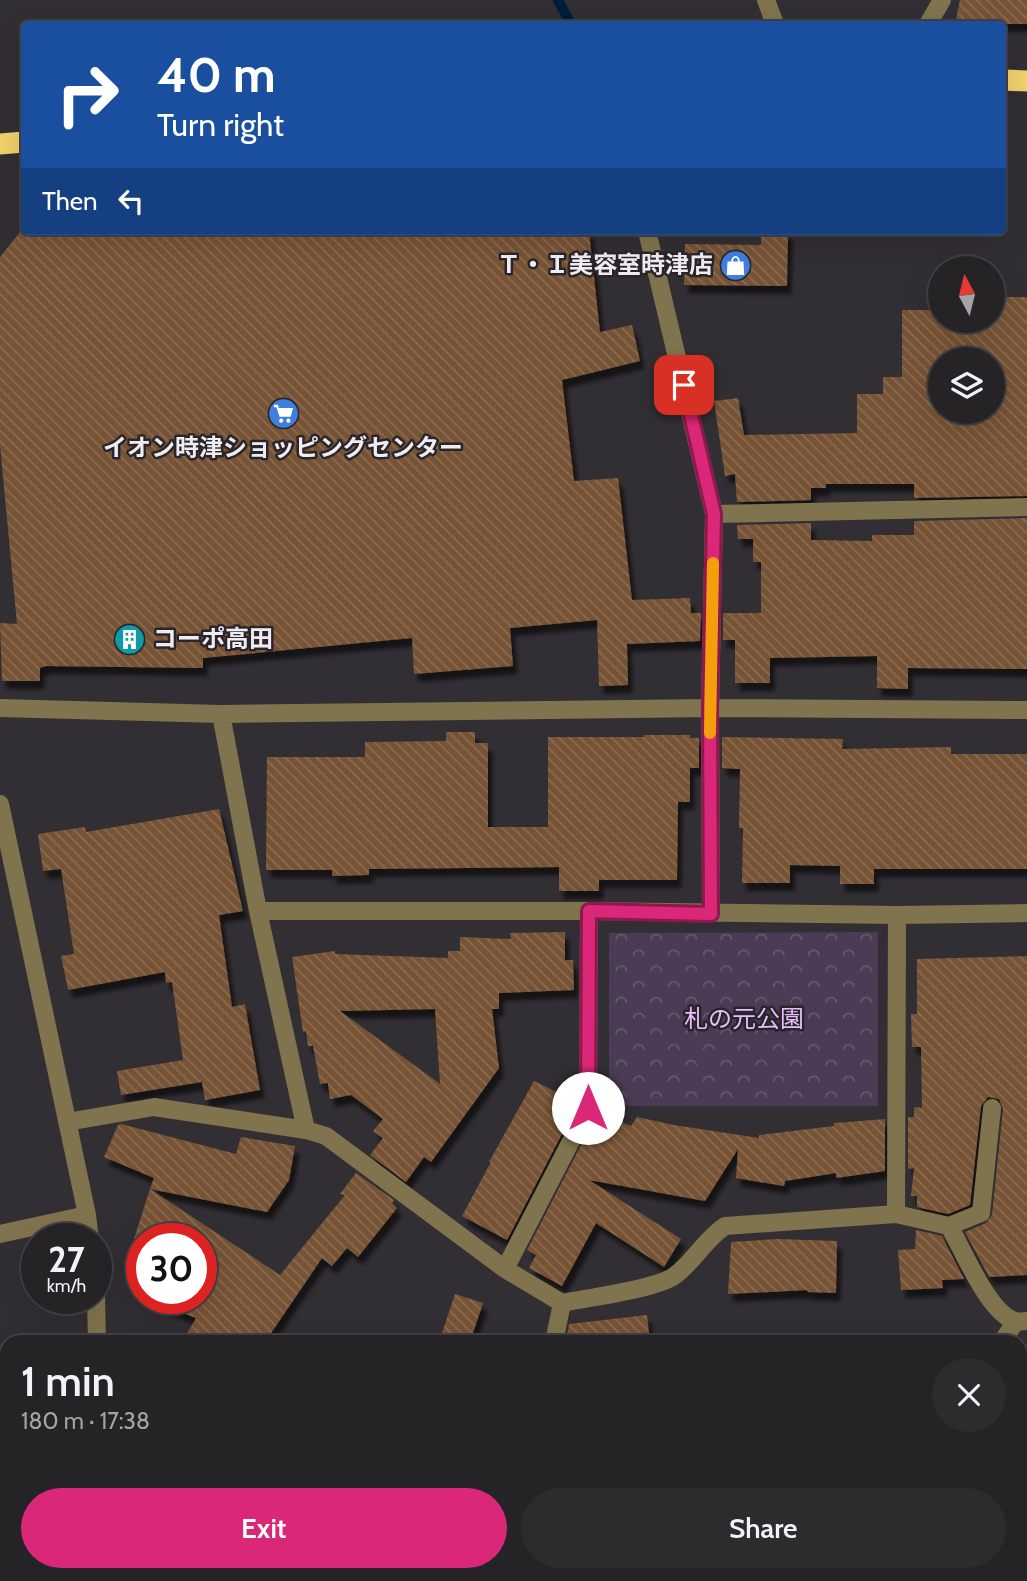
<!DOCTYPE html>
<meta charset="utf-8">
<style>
:root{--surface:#262327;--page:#2e2b2f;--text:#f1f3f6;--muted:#a4a4a7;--line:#424044;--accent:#db2777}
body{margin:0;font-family:Cabin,"Noto Sans JP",sans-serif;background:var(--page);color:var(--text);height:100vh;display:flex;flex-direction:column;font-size:26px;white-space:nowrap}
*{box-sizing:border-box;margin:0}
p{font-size:23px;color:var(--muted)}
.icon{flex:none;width:38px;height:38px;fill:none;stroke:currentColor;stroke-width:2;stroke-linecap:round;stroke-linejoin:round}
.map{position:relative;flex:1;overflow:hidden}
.side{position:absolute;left:0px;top:1335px;width:1027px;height:247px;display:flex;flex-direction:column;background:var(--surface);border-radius:21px 21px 0 0;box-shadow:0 7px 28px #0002,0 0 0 2px var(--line)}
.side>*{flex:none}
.hud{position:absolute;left:21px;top:21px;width:985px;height:214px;border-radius:7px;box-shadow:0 7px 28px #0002,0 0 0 2px var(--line);background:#1a4fa0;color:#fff;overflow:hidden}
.needle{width:46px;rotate:353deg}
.tools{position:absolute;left:928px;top:256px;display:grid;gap:14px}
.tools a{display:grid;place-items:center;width:77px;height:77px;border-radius:50%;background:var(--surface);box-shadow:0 7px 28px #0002,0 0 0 2px var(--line);font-size:35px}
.speed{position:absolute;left:21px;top:1223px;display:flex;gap:14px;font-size:35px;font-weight:700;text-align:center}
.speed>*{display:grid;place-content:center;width:91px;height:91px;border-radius:50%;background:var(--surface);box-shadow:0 7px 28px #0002,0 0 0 2px var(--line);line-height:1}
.speed small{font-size:18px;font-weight:400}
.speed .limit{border:10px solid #d22;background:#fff;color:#111}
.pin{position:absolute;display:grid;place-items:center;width:60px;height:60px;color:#fff;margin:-30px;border-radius:14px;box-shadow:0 4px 10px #0006}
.me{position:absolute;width:77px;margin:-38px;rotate:0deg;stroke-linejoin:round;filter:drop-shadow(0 0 5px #0008)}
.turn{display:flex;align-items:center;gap:24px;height:147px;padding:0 21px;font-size:32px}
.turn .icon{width:91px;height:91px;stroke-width:2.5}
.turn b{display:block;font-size:49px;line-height:60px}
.then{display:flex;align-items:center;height:66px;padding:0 21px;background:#0003;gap:14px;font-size:26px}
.round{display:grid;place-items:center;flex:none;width:74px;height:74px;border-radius:37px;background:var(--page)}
.head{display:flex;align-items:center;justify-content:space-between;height:119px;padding:0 21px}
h1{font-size:42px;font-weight:600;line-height:52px}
.button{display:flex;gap:14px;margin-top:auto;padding:14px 21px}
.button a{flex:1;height:80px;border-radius:42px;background:var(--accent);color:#fff;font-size:28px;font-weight:600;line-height:80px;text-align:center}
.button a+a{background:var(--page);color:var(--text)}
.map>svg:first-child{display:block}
.forest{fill:url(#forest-firs)}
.park{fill:url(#park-crowns)}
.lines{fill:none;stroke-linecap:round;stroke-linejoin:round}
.stream{stroke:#001e39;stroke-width:10}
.building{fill:url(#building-back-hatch);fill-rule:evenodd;filter:url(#shadow)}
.minor{stroke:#80744e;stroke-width:18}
.highway{stroke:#f0d06b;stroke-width:21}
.route-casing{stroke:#8e194d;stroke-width:18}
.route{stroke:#db2777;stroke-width:12}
.slow{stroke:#f59e0b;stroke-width:12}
.labels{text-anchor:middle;stroke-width:5;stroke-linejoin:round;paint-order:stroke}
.poi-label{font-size:24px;font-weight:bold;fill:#efedf0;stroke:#29252a;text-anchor:end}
.park-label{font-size:24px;fill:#e8bdfb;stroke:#29252a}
</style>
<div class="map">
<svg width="1027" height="1581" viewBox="0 0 1027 1581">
<defs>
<pattern id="forest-firs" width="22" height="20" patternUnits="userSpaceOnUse" patternTransform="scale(1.75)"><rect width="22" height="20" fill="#664c71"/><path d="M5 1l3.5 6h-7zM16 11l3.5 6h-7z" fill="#7c6686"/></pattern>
<pattern id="park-crowns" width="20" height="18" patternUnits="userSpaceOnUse" patternTransform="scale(1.75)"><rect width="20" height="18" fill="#4c3b54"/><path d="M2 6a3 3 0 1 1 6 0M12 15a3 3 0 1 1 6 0" fill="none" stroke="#66586d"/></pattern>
<pattern id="building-back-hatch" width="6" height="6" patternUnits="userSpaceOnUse" patternTransform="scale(1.75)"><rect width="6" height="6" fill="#775234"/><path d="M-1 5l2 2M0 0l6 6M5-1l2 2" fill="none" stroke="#8b6b52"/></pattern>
<filter id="shadow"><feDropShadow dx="4.5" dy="8" stdDeviation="2" flood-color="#0009"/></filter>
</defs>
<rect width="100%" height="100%" fill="#322f34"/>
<!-- forest -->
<path class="forest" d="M 893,1575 L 1020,1575 L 1027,1576 L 1027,1581 L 887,1581 Z"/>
<!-- park -->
<path class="park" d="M 878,932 L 878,1106 L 609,1106 L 609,933 Z"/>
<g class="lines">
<!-- stream -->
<path class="stream" d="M 558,0 L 571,24"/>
</g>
<!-- building -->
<path class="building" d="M 960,0 L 1027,0 L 1027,24 L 955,24 Z
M 21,231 L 589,231 L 600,332 L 632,325 L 640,361 L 562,380 L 574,481 L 618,478 L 632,600 L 690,598 L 691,613 L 701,613 L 700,641 L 627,644 L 628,685 L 599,686 L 597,620 L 510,628 L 513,666 L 414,674 L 412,638 L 203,658 L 203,668 L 46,666 L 40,668 L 40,681 L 2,681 L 0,623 L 17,624 L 0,445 L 0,257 Z
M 761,231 L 788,231 L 787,286 L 684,285 L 685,244 L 761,245 Z
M 992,297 L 1027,297 L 1027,496 L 914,498 L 914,484 L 826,484 L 826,488 L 811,488 L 811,500 L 737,502 L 735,474 L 725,476 L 714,401 L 738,398 L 744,435 L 857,433 L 857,394 L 883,394 L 883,377 L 902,377 L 902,310 L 940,310 L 940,320 L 992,320 ZM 940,359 L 992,359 L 992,411 L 940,411 Z
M 1027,518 L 1027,669 L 908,668 L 908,689 L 877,688 L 877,656 L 770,658 L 770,683 L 735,683 L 735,640 L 723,640 L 723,613 L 761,613 L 761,562 L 753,562 L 753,539 L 738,539 L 737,525 L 811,523 L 811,540 L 872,541 L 872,535 L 914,535 L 914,521 Z
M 446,732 L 475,732 L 475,743 L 488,743 L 488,827 L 548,827 L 548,737 L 644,737 L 644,735 L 690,735 L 690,738 L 699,738 L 699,768 L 690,768 L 690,802 L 678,802 L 677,880 L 599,880 L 599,891 L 559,891 L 559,867 L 369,869 L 369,875 L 332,876 L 332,870 L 266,870 L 267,757 L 365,757 L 365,742 L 446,741 Z
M 722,737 L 843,739 L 842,749 L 951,747 L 951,754 L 1027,754 L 1027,869 L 874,869 L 874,884 L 840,884 L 840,866 L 790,865 L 790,883 L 742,883 L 743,828 L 739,828 L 740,769 L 722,768 Z
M 219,809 L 243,911 L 219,915 L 232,1007 L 245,1004 L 260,1090 L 205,1100 L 202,1082 L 121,1095 L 117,1071 L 183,1060 L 172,982 L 166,983 L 165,972 L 68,990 L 61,956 L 74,954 L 61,869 L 43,871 L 38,834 L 85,827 L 86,832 Z
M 565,932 L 565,960 L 573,960 L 574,990 L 499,993 L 499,1009 L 492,1009 L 499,1068 L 431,1162 L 424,1157 L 406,1182 L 370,1155 L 383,1138 L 373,1131 L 383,1119 L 351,1095 L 330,1099 L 328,1083 L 320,1084 L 313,1046 L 308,1046 L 306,1031 L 303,1032 L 292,957 L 335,951 L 335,954 L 448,958 L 448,951 L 460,951 L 460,937 L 511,939 L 510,933 ZM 435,1009 L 440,1084 L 340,1011 Z
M 1027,956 L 1027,1275 L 989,1277 L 965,1232 L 986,1223 L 992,1215 L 1003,1109 L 999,1099 L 988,1097 L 981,1106 L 970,1205 L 948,1214 L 917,1207 L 917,1196 L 911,1196 L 914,1168 L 908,1169 L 908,1117 L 914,1117 L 914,1107 L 922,1108 L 921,1047 L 912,1047 L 911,1014 L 917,1014 L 917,959 Z
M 534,1081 L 577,1102 L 577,1105 L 507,1240 L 462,1216 L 491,1162 L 489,1162 Z
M 598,1112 L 631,1126 L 637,1117 L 674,1125 L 759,1138 L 759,1135 L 834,1126 L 834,1123 L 885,1119 L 885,1171 L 836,1178 L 836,1173 L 785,1181 L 784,1186 L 736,1178 L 738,1149 L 705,1201 L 589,1180 L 681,1239 L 664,1267 L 596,1223 L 562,1286 L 529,1268 L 536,1255 L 527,1250 Z
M 121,1124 L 236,1154 L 241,1137 L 295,1146 L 289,1180 L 267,1212 L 150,1189 L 154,1178 L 104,1157 L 118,1125 Z
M 356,1173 L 394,1200 L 392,1203 L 397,1208 L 358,1257 L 347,1248 L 332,1266 L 322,1258 L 265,1342 L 182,1342 L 196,1318 L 153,1302 L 153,1298 L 201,1298 L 201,1239 L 134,1239 L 150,1189 L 280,1275 L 345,1195 L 340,1194 Z
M 916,1230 L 942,1236 L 964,1279 L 942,1280 L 943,1288 L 901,1290 L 898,1250 L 915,1249 Z
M 778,1239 L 837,1241 L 836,1293 L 808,1292 L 807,1290 L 728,1294 L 731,1242 Z
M 455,1294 L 483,1303 L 470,1342 L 439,1342 Z
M 647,1315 L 650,1342 L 566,1342 L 569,1324 Z"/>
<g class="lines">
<!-- minor -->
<path class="minor" d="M 766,0 L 775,24
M 928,24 L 942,0
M 647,231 L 714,514 L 710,708 L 711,913
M 714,514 L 1027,507
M 0,708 L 221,714 L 710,708 L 1027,710
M 221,714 L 258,911 L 306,1130
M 0,804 L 87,1215 L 90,1239
M 258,911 L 589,911 L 897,915 L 1027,913
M 67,1122 L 154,1107 L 306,1130 L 326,1136 L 505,1269 L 562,1303 C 586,1298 656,1289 674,1276 C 692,1264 704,1240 725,1226 L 896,1214 L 949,1226 C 963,1249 989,1315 1016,1321 C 1017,1322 1025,1321 1027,1321
M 896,1214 L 897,915
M 949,1226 L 981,1213 L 992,1108
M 0,1234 L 87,1215
M 505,1269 L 588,1108 L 589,911
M 96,1298 L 97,1342
M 554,1342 L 562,1303
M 1002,1342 L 1016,1321
M 0,1557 L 7,1547
M 232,1575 L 232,1581"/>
<!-- highway -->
<path class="highway" d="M 1003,80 L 1027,81
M 0,144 L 24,142"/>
</g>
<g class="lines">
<defs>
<path id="route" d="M 588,1108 L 589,911 L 711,914 L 710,708 L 714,514 L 684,385"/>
</defs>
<!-- route casing -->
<use href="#route" class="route-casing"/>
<!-- route -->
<use href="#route" class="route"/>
<!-- slow -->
<path class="slow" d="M 710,733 L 713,563"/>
</g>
<!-- icons -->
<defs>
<symbol id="shop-disc" viewBox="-11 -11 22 22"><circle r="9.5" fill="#3f7fe0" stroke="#29252a"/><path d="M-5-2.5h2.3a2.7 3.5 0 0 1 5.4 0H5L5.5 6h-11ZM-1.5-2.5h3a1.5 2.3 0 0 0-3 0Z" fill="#fff"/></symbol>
<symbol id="supermarket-disc" viewBox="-11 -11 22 22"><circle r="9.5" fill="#3f7fe0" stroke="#29252a"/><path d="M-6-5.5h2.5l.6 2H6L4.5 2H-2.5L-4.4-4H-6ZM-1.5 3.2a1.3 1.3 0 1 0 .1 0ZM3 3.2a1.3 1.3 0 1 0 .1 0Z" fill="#fff"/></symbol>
<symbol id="building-disc" viewBox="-11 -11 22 22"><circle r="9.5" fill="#0f9aa8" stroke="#29252a"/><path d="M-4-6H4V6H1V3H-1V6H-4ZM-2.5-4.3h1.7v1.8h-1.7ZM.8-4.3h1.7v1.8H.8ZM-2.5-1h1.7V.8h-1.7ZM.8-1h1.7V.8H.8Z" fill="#fff"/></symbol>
</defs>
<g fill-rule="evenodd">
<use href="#shop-disc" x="718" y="248" width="35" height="35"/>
<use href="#supermarket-disc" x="266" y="396" width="35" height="35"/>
<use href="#building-disc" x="112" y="622" width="35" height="35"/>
</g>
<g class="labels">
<!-- poi labels -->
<g class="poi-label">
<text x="713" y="273">Ｔ・Ｉ美容室時津店</text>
<text x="283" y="456" text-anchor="middle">イオン時津ショッピングセンター</text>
<text x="153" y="647" text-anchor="start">コーポ高田</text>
</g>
<!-- park labels -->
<g class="park-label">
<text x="744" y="1027">札の元公園</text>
</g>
</g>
</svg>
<div class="tools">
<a><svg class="needle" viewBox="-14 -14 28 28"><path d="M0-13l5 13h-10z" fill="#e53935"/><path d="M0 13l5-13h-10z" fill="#a4a4a7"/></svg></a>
<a><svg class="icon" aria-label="layers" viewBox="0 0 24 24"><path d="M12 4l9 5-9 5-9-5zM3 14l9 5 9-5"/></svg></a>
</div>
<div class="speed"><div>27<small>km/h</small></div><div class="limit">30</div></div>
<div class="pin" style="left:684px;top:385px;background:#d93025"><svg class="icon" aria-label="arrive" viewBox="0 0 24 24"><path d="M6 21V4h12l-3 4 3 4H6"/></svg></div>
<svg class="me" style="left:588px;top:1108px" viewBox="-20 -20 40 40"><circle r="19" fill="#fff"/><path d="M0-13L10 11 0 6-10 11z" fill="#db2777"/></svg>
<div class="hud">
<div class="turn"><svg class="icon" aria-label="right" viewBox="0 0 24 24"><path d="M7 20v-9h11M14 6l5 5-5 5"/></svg><div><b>40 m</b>Turn right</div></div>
<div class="then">Then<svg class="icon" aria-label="left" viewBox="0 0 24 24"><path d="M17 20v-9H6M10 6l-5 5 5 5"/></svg></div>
</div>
<section class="side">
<div class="head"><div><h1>1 min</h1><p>180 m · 17:38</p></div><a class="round"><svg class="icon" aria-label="close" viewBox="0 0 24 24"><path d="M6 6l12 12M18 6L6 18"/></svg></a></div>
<div class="button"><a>Exit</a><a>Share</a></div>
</section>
</div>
